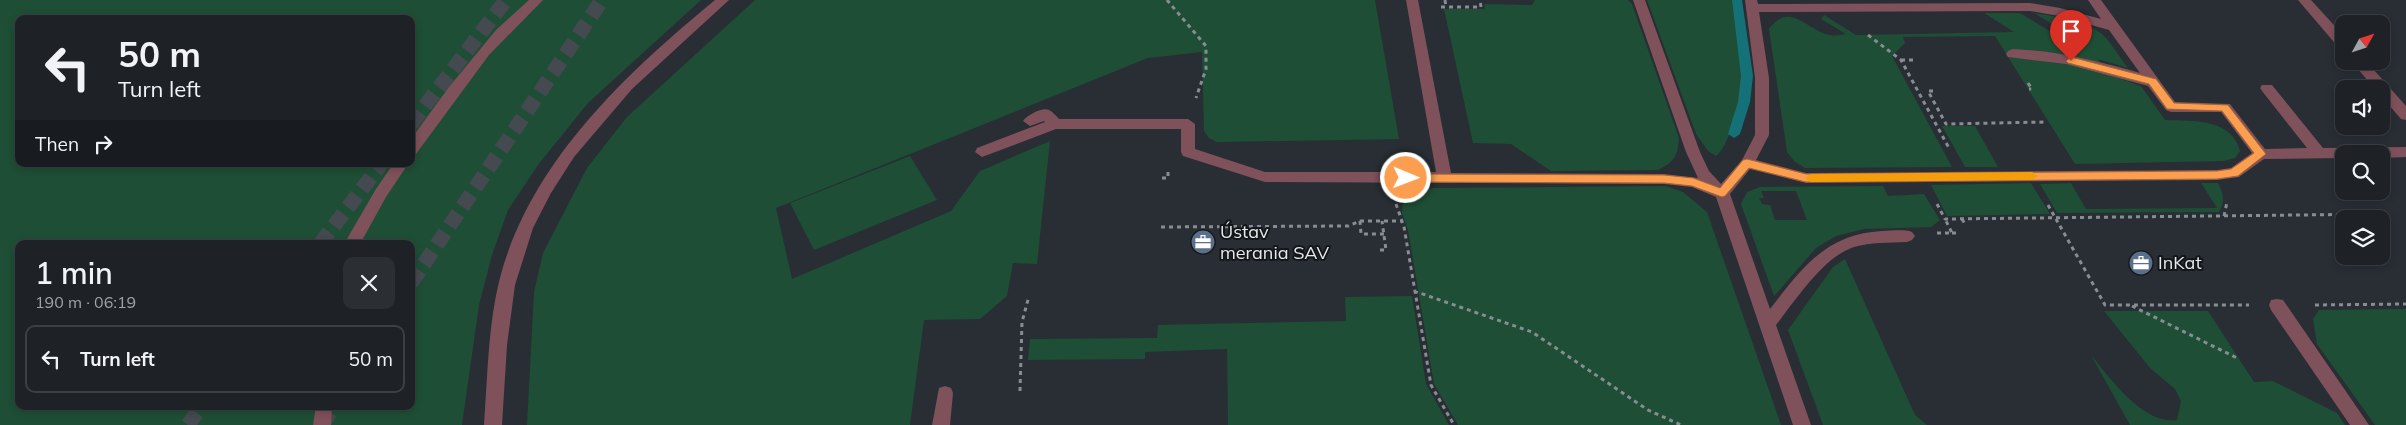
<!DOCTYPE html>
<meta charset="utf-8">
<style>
:root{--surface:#1e2227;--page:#2b2f33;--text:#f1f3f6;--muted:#a1a4a7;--line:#3c3f44}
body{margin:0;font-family:Mulish,sans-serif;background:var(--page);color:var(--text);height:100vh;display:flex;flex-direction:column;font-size:19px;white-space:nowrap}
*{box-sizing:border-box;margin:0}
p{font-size:16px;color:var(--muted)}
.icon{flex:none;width:28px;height:28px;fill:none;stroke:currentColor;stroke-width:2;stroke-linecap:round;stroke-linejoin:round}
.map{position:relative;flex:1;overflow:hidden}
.panel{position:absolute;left:15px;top:240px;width:400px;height:170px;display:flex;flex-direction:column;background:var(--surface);border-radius:10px;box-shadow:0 2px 8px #0003,0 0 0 1px var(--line)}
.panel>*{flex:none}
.top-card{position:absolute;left:15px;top:15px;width:400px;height:152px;border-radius:10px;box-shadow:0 2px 8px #0003,0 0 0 1px var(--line);background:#1e2227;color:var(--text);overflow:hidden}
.needle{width:32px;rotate:50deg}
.tools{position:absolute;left:2335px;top:15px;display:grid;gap:10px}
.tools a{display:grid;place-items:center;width:55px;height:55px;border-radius:10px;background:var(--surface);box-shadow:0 2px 8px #0003,0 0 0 1px var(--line);font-size:25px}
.pin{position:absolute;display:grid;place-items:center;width:42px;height:42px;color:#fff;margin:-51px -21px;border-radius:50% 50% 50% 0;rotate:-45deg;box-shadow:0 0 5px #0007}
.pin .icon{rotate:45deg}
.me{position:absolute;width:55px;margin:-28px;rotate:91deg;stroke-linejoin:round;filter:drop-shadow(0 0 4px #0008)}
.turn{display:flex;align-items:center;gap:18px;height:105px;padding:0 20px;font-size:22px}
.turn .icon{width:65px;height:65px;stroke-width:2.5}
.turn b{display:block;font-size:35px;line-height:42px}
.then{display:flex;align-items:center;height:48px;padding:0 20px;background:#0003;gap:10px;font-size:19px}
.round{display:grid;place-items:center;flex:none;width:52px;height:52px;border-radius:10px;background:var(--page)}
.overview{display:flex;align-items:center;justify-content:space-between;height:85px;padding:0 20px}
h1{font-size:30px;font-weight:600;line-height:38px}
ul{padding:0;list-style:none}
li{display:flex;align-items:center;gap:15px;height:68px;margin:0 10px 8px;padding:0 10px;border:2px solid var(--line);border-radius:10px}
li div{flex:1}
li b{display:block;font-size:19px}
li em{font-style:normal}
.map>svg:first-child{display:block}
.green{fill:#1e4e35;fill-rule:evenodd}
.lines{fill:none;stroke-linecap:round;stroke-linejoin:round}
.stream{fill:#147177;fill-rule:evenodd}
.highway-tunnel{stroke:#444a50;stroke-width:15;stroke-dasharray:15 8;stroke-linecap:butt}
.path{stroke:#888d91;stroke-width:3;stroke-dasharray:4 4;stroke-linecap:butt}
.minor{fill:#7f515b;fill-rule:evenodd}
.route{fill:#fb9e50;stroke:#a36734}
.slow{fill:#f59e0b}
.labels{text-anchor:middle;stroke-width:4;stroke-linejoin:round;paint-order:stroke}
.poi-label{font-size:18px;fill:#e5e9ec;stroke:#131619;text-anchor:start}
</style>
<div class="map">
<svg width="2406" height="425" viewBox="0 0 2406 425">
<rect width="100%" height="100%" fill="#282e34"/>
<!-- green -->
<path class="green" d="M 0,0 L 701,0 L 588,103 L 538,165 L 508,210 L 492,255 L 479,305 L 462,425 L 0,425 ZM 19,19 L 411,19 L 411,164 L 19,164 ZM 19,244 L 411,244 L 411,406 L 19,406 Z
M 755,0 L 1375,0 L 1399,139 L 1217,142 L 1209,138 L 1204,131 L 1202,52 L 1148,58 L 776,208 L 792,279 L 951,211 L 980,171 L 1050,141 L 1037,264 L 1013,263 L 1007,296 L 980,319 L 924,320 L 910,425 L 527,425 L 534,292 L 543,253 L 587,168 L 627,117 Z
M 1535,0 L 1628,0 L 1632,4 L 1679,138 C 1678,156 1674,162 1658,170 L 1551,171 L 1511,144 L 1473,143 L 1444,9 L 1485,9 L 1484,4 L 1532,5 Z
M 1647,0 L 1735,0 C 1741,46 1751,90 1730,133 C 1726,142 1723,150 1716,156 L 1708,151 L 1696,134 Z
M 1984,13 L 2020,13 L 2051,32 L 2064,31 L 2034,13 C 2058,17 2090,20 2107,39 C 2114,48 2121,59 2128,68 L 2098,59 L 2107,74 L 2141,86 L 2165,120 C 2192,121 2232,118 2240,151 L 2235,158 L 2224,161 L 2075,164 L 1995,36 L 1903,37 L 1905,43 L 1892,56 L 1952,167 L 1805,168 L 1794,161 L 1787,152 L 1769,29 C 1790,0 1807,31 1830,35 C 1834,36 1841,35 1846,34 L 1821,19 L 1824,15 L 1856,35 L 2014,32 Z
M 1942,126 L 1975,126 L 1998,167 L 1965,167 Z
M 910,156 L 937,200 L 814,250 L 790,203 Z
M 2031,183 L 2050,214 L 1947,216 L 1931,185 Z
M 2071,183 L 2086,209 L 2217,208 L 2201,183 L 2218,183 C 2224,195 2225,201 2219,212 L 2057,213 L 2040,184 Z
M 1666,186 L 1683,192 L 1707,212 L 1781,425 L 1458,425 L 1434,384 L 1408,230 L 1402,213 L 1403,199 L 1417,191 L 1434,188 Z
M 1883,186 L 1888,196 L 1924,194 L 1940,220 L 1931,227 L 1864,229 L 1836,236 L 1816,248 L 1774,296 L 1741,204 L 1747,192 L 1760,187 ZM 1761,191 L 1796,191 L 1807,220 L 1775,220 L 1770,205 L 1762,204 L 1759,198 L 1764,198 Z
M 1845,259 L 1915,415 L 1927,425 L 1823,425 L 1788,330 L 1833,267 Z
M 1412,296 L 1426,384 L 1449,425 L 1228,425 L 1227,349 L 1145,352 L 1145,359 L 1028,360 L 1030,339 L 1157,338 L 1158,325 L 1346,321 L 1345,297 Z
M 2406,309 L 2406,425 L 2375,425 L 2317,344 L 2313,319 L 2319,310 Z
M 2104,311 L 2208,311 L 2254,382 L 2273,381 L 2337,413 L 2345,425 L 2130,425 L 2091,355 C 2110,378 2143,425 2177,420 L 2181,401 L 2175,389 L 2150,368 Z"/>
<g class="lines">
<!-- stream -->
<path class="stream" d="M 1732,0 L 1742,0 L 1753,76 L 1750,102 L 1740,134 L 1734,138 L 1728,134 L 1738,102 L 1741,76 Z"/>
<!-- highway-tunnel -->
<path class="highway-tunnel" d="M 411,124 L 506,0
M 320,244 L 381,164
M 411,283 L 602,0
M 188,425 L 202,406
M 322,425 L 334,406"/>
<!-- path -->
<path class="path" d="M 1167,0 L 1206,46 L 1206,69 L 1196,98
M 1445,0 L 1446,7
M 1441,7 L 1481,7 L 1480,0
M 1868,35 L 1901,60 L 1950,150
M 1901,60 L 1915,60
M 2028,83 L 2032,89 L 2029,89
M 1933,91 L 1928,91 L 1946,124 L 2046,122
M 1162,178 L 1168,178 L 1168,170
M 1396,204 L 1404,227 L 1431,385 L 1454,425
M 1937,204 L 1945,219 L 2386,214
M 2048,205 L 2105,305 L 2249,305
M 2224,216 L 2227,202
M 1962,219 L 1965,224
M 1360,221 L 1361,234 L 1384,234
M 1161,227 L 1348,226 L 1360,221 L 1402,221
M 1937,233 L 1952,233 L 1945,219
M 1952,233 L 1957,233
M 1380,250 L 1386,250 L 1382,221
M 1414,291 L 1532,332 L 1648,410 L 1681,425
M 2315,305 L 2406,304
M 2132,306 L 2239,359
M 1020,391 L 1022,322 L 1029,296"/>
<!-- minor -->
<path class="minor" d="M 529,0 L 543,0 L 489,55 L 416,154 L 411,155 L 411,139 L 449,87 L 496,30 Z
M 715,0 L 729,0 L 632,89 L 574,157 L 551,193 L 533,228 L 515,285 L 507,345 L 502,425 L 484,425 C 488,373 488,317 503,267 C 537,156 628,72 715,0 Z
M 1406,0 L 1418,0 L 1451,173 L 1664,174 L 1698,178 L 1686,152 L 1633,0 L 1645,0 L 1700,152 L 1709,171 L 1721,184 L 1742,160 L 1755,135 L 1755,78 L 1745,0 L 1757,0 L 1758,4 L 2030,3 L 2060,8 L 2101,19 L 2088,0 L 2101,0 L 2175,102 L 2230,104 L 2265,149 L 2307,148 L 2262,91 L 2260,88 L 2262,85 L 2272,85 L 2323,148 L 2406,147 L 2406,157 L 2381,158 L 2381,154 L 2344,154 L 2344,158 L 2264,159 L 2239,177 L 2217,180 L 1806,183 L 1750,169 L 1730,194 L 1770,309 C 1802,268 1826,234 1882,231 C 1892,231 1903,229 1912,232 L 1915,236 L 1912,240 L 1907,242 C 1889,243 1871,242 1854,247 C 1823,257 1795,301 1776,325 L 1811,425 L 1793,425 L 1716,197 L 1692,187 L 1664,184 L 1265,182 L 1183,156 L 1181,152 L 1181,129 L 1056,129 L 982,157 L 975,152 L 977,148 L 1045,122 L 1044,121 L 1030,126 L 1023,121 C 1027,115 1043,107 1049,110 C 1053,112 1056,116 1059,119 L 1188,119 L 1195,124 L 1195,149 L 1265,172 L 1436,172 ZM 2030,11 L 2059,16 L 2109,30 L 2140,73 C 2098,61 2057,51 2013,49 L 2008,51 L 2006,54 L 2008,57 L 2066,64 L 2148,86 L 2166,110 L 2171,112 L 2221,112 L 2252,153 L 2231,168 L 2217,170 L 1806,173 L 1756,160 L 1769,135 L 1769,78 L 1759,12 Z
M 2298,0 L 2311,0 L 2344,36 L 2344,49 L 2339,48 Z
M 2351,61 L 2366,61 L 2406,106 L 2406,120 L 2401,119 L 2381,96 L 2381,89 L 2375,89 Z
M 393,164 L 408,164 L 386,197 L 360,244 L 344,244 L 376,189 Z
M 2277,299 L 2283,300 L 2369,425 L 2350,425 L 2271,310 L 2269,305 L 2271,300 Z
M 945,386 L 951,388 L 953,393 L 950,425 L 932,425 L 939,388 Z
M 316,406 L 332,406 L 331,425 L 313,425 Z"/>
</g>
<!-- route -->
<path class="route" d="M 2071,57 L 2156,79 L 2174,103 L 2228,105 L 2266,154 L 2238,176 L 2217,179 L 1806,182 L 1749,168 L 1725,196 L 1722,197 L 1692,186 L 1664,183 L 1406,182 L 1400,178 L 1406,174 L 1664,175 L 1693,178 L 1720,188 L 1743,160 L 1747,159 L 1806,174 L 2217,171 L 2231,169 L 2254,153 L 2222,111 L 2167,109 L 2149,84 L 2068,63 L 2066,61 Z"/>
<!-- slow -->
<path class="slow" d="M 2032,172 L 2038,176 L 2032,180 L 1811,182 L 1805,178 L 1811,174 Z"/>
<!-- icons -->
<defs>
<symbol id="office-disc" viewBox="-11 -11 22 22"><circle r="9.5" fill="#5c6f8a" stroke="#131619"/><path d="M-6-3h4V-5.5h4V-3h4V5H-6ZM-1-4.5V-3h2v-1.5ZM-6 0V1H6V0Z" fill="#fff"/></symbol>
</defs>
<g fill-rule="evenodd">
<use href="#office-disc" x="1189" y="228" width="28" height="28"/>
<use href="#office-disc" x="2127" y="249" width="28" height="28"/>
</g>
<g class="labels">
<!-- poi labels -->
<g class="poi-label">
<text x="1220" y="238">Ústav<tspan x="1220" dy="21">merania SAV</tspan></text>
<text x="2158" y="269">InKat</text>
</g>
</g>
</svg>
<div class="tools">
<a><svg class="needle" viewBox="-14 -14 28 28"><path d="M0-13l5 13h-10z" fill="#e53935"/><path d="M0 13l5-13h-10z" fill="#a1a4a7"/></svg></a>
<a><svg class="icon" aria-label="sound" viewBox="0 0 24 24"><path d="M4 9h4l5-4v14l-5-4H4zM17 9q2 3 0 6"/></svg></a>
<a><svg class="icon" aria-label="search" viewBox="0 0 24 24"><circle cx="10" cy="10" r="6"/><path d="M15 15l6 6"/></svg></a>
<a><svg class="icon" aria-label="layers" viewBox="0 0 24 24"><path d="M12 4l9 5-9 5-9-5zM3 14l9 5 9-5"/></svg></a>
</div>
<div class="pin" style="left:2071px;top:61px;background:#d93025"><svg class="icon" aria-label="arrive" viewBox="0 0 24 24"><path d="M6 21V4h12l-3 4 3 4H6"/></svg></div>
<svg class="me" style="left:1406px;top:178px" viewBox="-20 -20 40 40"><circle r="17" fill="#fb9e50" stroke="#fff" stroke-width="3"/><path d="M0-11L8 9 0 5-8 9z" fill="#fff"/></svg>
<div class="top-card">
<div class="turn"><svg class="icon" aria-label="left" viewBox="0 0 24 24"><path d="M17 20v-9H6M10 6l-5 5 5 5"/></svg><div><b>50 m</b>Turn left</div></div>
<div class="then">Then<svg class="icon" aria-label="right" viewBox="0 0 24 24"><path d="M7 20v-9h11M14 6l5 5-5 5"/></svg></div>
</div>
<section class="panel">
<div class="overview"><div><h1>1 min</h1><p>190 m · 06:19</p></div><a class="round"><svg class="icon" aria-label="close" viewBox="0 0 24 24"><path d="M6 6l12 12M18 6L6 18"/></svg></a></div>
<ul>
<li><svg class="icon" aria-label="left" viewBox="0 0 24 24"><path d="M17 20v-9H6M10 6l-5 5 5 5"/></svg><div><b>Turn left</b></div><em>50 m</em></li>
</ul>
</section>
</div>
